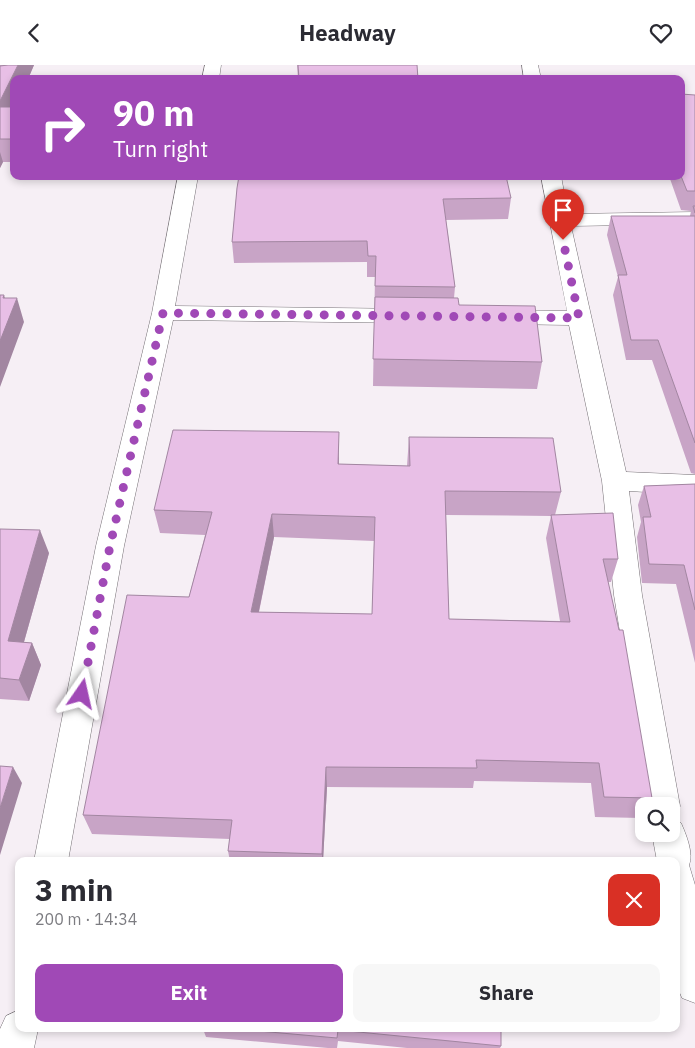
<!DOCTYPE html>
<meta charset="utf-8">
<style>
:root{--surface:#fff;--page:#f7f7f7;--text:#2b2b33;--muted:#7c7c81;--accent:#a049b6}
body{margin:0;font-family:"IBM Plex Sans",sans-serif;background:var(--page);color:var(--text);height:100vh;display:flex;flex-direction:column;font-size:19px;white-space:nowrap}
*{box-sizing:border-box;margin:0}
p{font-size:16px;color:var(--muted)}
.icon{flex:none;width:28px;height:28px;fill:none;stroke:currentColor;stroke-width:2;stroke-linecap:round;stroke-linejoin:round}
.map{position:relative;flex:1;overflow:hidden}
.sheet{position:absolute;left:15px;top:792px;width:665px;height:175px;display:flex;flex-direction:column;background:var(--surface);border-radius:10px;box-shadow:0 2px 8px #0003}
.sheet>*{flex:none}
.guide{position:absolute;left:10px;top:10px;width:675px;height:105px;border-radius:10px;box-shadow:0 2px 8px #0003;background:#a049b6;color:#fff;overflow:hidden}
.fabs{position:absolute;left:635px;top:732px;display:grid;gap:10px}
.fabs a{display:grid;place-items:center;width:45px;height:45px;border-radius:10px;background:var(--surface);box-shadow:0 2px 8px #0003;font-size:25px}
.pin{position:absolute;display:grid;place-items:center;width:42px;height:42px;color:#fff;margin:-51px -21px;border-radius:50% 50% 50% 0;rotate:-45deg;box-shadow:0 0 5px #0007}
.pin .icon{rotate:45deg}
.me{position:absolute;width:55px;margin:-28px;rotate:11deg;stroke-linejoin:round;filter:drop-shadow(0 0 4px #0008)}
.turn{display:flex;align-items:center;gap:18px;height:105px;padding:0 20px;font-size:22px}
.turn .icon{width:65px;height:65px;stroke-width:2.5}
.turn b{display:block;font-size:35px;line-height:42px}
.round{display:grid;place-items:center;flex:none;width:52px;height:52px;border-radius:10px;background:var(--page)}
.head{display:flex;align-items:center;justify-content:space-between;height:85px;padding:0 20px}
h1{font-size:30px;font-weight:700;line-height:38px}
.action{display:flex;gap:10px;margin-top:auto;padding:10px 20px}
.action a{flex:1;height:58px;border-radius:10px;background:var(--accent);color:#fff;font-size:20px;font-weight:700;line-height:58px;text-align:center}
.action a+a{background:var(--page);color:var(--text)}
header{display:flex;justify-content:space-between;align-items:center;height:65px;padding:0 20px;background:var(--surface);font-size:22px;font-weight:700}
.map>svg:first-child{display:block}
.lines{fill:none;stroke-linecap:round;stroke-linejoin:round}
.minor-casing{stroke:#746f74;stroke-width:1}
.minor{fill:#fff;fill-rule:evenodd}
.wall{fill:#c8a4c6;fill-rule:evenodd}
.shaded-wall{fill:#a286a1}
.building{fill:#e8bfe6;stroke:#a286a1;fill-rule:evenodd}
.route{stroke:#a049b6;stroke-width:9;stroke-dasharray:0 16.2}
</style>
<header><svg class="icon" aria-label="back" viewBox="0 0 24 24"><path d="M15 5l-7 7 7 7"/></svg>Headway<svg class="icon" aria-label="heart" viewBox="0 0 24 24"><path d="M12 20l-8-8c-3-5 5-10 8-4 3-6 11-1 8 4z"/></svg></header>
<div class="map">
<svg width="695" height="983" viewBox="0 0 695 983">
<rect width="100%" height="100%" fill="#f6eff5"/>
<g class="lines">
<defs>
<path id="minor" d="M 205,0 L 221,0 L 219,14 L 202,14 Z
M 522,0 L 538,0 L 541,14 L 524,14 Z
M 178,111 L 198,111 L 175,241 L 412,244 L 420,246 L 423,251 L 420,256 L 412,258 L 173,255 L 124,481 L 68,796 L 34,796 L 96,481 L 152,248 Z
M 541,111 L 561,111 L 568,149 L 695,147 L 695,159 L 571,161 L 626,407 L 695,410 L 695,430 L 629,426 L 642,530 L 680,741 L 676,752 L 671,754 L 671,741 L 648,741 L 614,530 L 602,416 L 569,260 L 500,259 L 492,257 L 489,252 L 492,247 L 500,245 L 567,246 Z
M 671,754 L 681,758 C 686,769 694,789 689,800 L 695,820 L 695,938 L 682,933 L 676,918 L 676,796 L 657,796 L 652,769 L 671,769 Z
M 19,945 L 19,964 L 38,964 L 34,983 L 0,983 L 0,964 L 6,951 Z"/>
</defs>
<!-- minor casing -->
<use href="#minor" class="minor-casing"/>
<!-- minor -->
<use href="#minor" class="minor"/>
</g>
<!-- wall -->
<path class="wall" d="M 0,0 L 34,0 L 28,14 L 14,14 L 14,97 L 3,97 L 0,103 Z
M 297,0 L 417,0 L 418,14 L 298,14 Z
M 695,30 L 695,409 L 691,408 L 652,295 L 626,295 L 613,230 L 618,212 L 607,170 L 611,151 L 690,151 L 691,146 L 681,145 L 669,111 L 681,111 Z
M 237,123 L 511,133 L 508,154 L 446,155 L 455,222 L 454,233 L 459,240 L 542,297 L 537,324 L 373,321 L 375,212 L 367,212 L 367,197 L 234,198 L 232,177 Z
M 409,372 L 561,427 L 555,450 L 618,494 L 611,517 L 608,517 L 652,733 L 647,741 L 644,741 L 644,748 L 641,753 L 595,752 L 591,718 L 474,716 L 473,723 L 327,722 L 323,796 L 230,796 L 228,786 L 230,774 L 92,769 L 83,750 L 189,532 L 205,470 L 160,468 L 154,445 L 339,392 L 339,399 L 407,401 ZM 446,450 L 551,451 L 546,473 L 560,556 L 449,554 ZM 274,472 L 374,476 L 372,549 L 259,547 Z
M 695,419 L 695,598 L 676,519 L 642,518 L 637,472 L 641,457 L 638,440 L 644,421 Z
M 0,464 L 49,488 L 24,577 L 32,578 L 41,600 L 29,636 L 0,634 Z
M 203,964 L 501,964 L 501,981 L 500,983 L 407,983 L 338,976 L 337,983 L 328,983 L 206,972 Z"/>
<!-- shaded-wall -->
<path class="shaded-wall" d="M 18,0 L 34,0 L 28,14 L 14,14 L 14,43 L 0,53 L 0,36 Z
M 0,87 L 3,97 L 0,103 Z
M 4,230 L 10,250 L 17,233 L 24,257 L 0,322 L 0,276 L 3,233 Z
M 339,367 L 339,392 L 338,423 L 338,399 Z
M 272,449 L 274,472 L 254,570 L 251,547 Z
M 40,465 L 49,488 L 18,598 L 8,576 Z
M 32,578 L 41,600 L 29,636 L 19,615 Z
M 13,702 L 22,718 L 0,790 L 0,743 Z
M 326,702 L 327,722 L 323,796 L 322,796 L 322,789 Z"/>
<!-- building -->
<path class="building" d="M 8,0 L 18,0 L 0,36 L 0,1 Z
M 298,0 L 417,0 L 418,14 L 299,14 Z
M 681,29 L 695,30 L 695,126 L 687,126 L 681,111 Z
M 0,42 L 14,42 L 14,74 L 0,74 Z
M 239,111 L 506,111 L 511,133 L 443,134 L 455,222 L 375,221 L 376,191 L 368,191 L 367,176 L 232,177 L 237,123 Z
M 693,141 L 695,141 L 695,148 Z
M 611,151 L 695,151 L 695,378 L 658,275 L 631,275 L 618,210 L 627,210 Z
M 0,230 L 4,230 L 3,233 L 17,233 L 0,276 Z
M 375,232 L 458,233 L 459,240 L 535,241 L 542,297 L 373,294 Z
M 173,365 L 339,367 L 338,399 L 410,401 L 409,372 L 553,373 L 561,427 L 445,426 L 449,554 L 570,557 L 551,450 L 613,448 L 618,494 L 603,494 L 619,565 L 623,565 L 652,733 L 604,732 L 599,698 L 476,695 L 477,703 L 326,702 L 322,789 L 228,786 L 232,755 L 83,750 L 127,530 L 189,532 L 212,447 L 154,445 ZM 272,449 L 375,452 L 372,549 L 251,547 Z
M 695,419 L 695,545 L 684,500 L 649,499 L 643,452 L 651,452 L 644,421 Z
M 0,464 L 40,465 L 8,576 L 32,578 L 19,615 L 0,613 Z
M 0,701 L 13,702 L 0,743 Z
M 236,964 L 501,964 L 501,981 L 338,965 L 337,973 Z"/>
<g class="lines">
<!-- route -->
<path class="route" d="M 82,629 L 110,481 L 163,248 L 579,253 L 563,175"/>
</g>
</svg>
<div class="fabs">
<a><svg class="icon" aria-label="search" viewBox="0 0 24 24"><circle cx="10" cy="10" r="6"/><path d="M15 15l6 6"/></svg></a>
</div>
<div class="pin" style="left:563px;top:175px;background:#d93025"><svg class="icon" aria-label="arrive" viewBox="0 0 24 24"><path d="M6 21V4h12l-3 4 3 4H6"/></svg></div>
<svg class="me" style="left:82px;top:629px" viewBox="-20 -20 40 40"><path d="M0-17L14 15 0 8-14 15z" fill="#a049b6" stroke="#fff" stroke-width="4"/></svg>
<div class="guide">
<div class="turn"><svg class="icon" aria-label="right" viewBox="0 0 24 24"><path d="M7 20v-9h11M14 6l5 5-5 5"/></svg><div><b>90 m</b>Turn right</div></div>
</div>
<section class="sheet">
<div class="head"><div><h1>3 min</h1><p>200 m · 14:34</p></div><a class="round" style="background:#d93025;color:#fff"><svg class="icon" aria-label="close" viewBox="0 0 24 24"><path d="M6 6l12 12M18 6L6 18"/></svg></a></div>
<div class="action"><a>Exit</a><a>Share</a></div>
</section>
</div>
